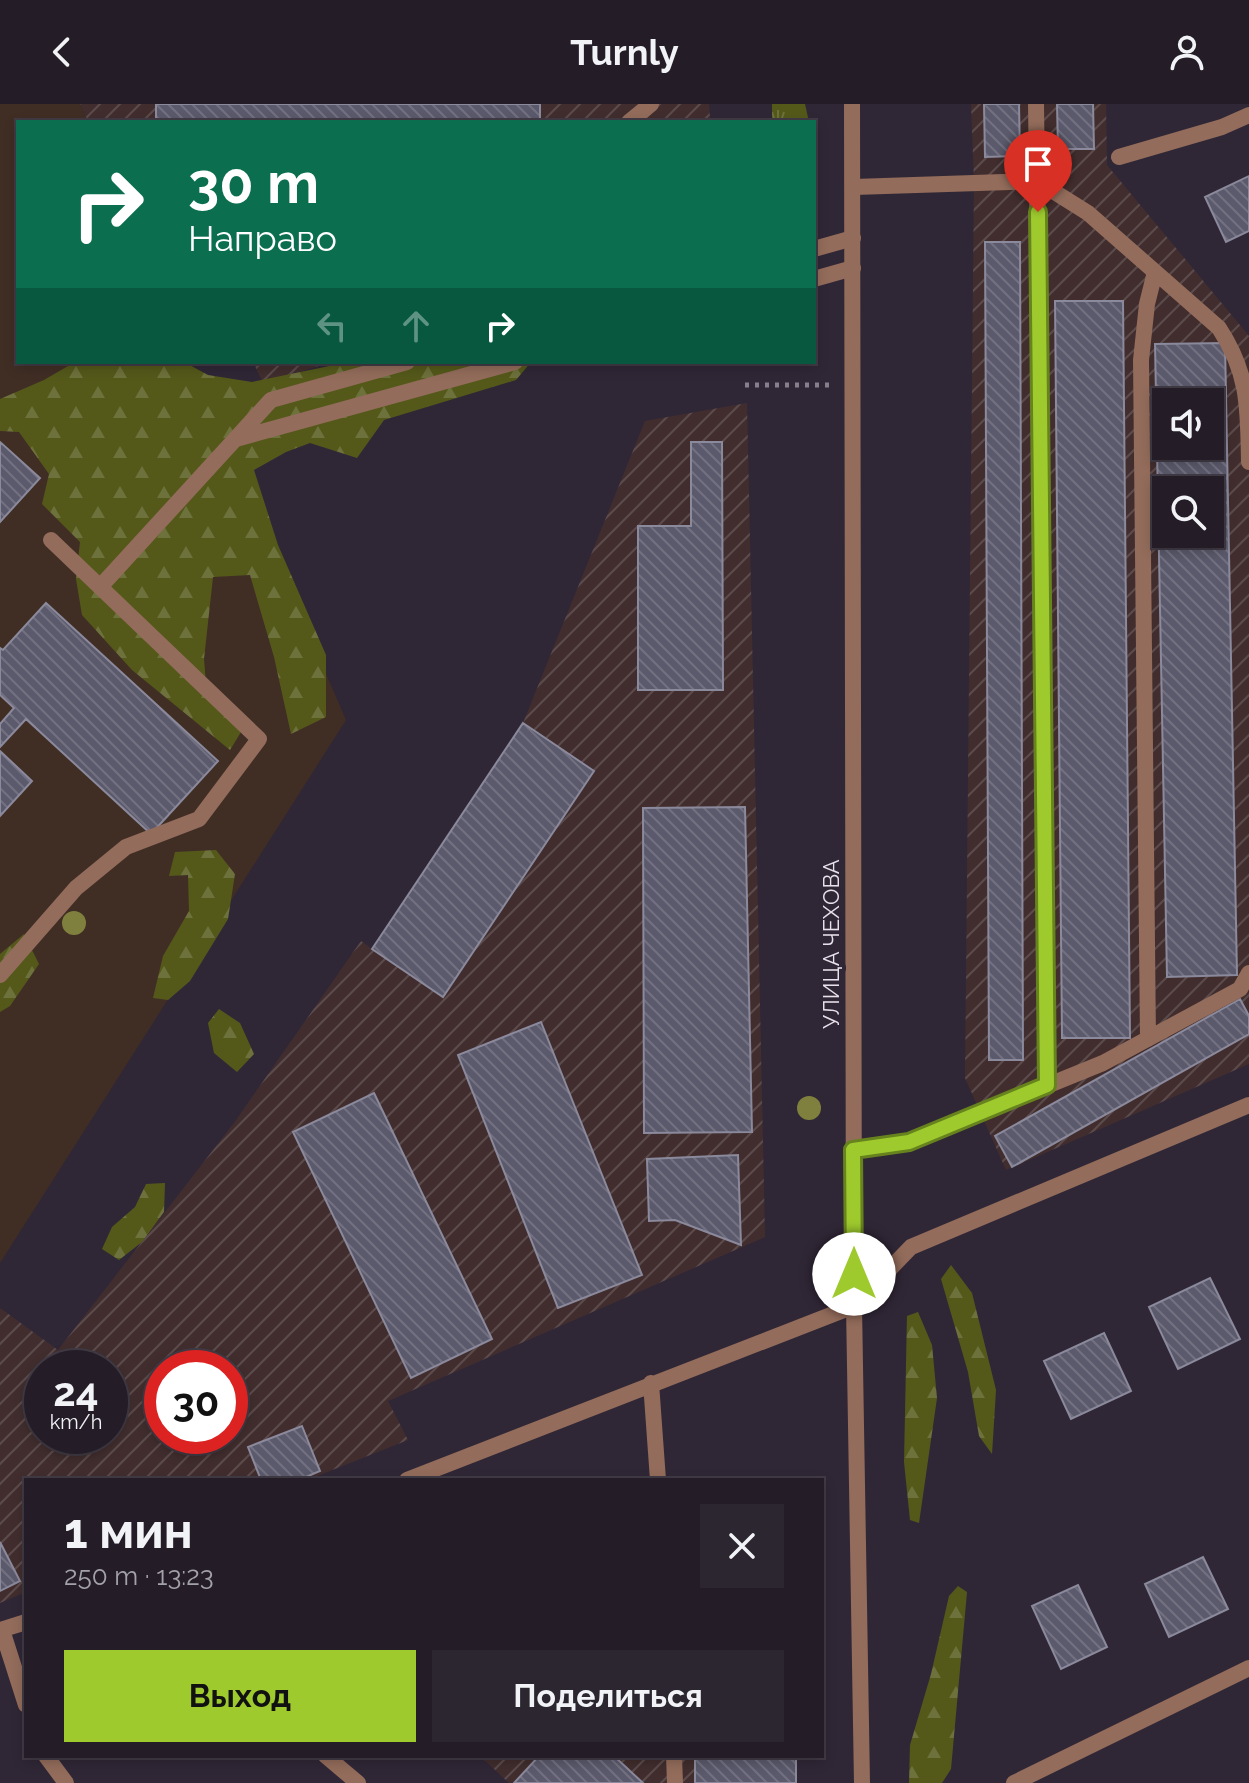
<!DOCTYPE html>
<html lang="ru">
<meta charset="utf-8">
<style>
:root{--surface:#241d28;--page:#2c2630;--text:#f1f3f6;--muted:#a3a2a8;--line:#413b45;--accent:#9eca2e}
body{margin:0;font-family:Raleway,sans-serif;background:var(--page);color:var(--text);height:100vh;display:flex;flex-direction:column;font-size:30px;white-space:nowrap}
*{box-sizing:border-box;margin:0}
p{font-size:26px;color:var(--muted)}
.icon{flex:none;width:44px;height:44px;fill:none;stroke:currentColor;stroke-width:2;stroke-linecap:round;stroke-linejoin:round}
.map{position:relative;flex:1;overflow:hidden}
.details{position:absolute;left:24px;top:1374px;width:800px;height:280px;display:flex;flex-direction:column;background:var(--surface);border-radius:0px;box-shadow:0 4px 12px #0003,0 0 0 2px var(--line)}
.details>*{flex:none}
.banner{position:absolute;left:16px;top:16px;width:800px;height:244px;border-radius:0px;box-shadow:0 4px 12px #0003,0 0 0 2px var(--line);background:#0b6e4f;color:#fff;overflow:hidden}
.tools{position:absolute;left:1152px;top:284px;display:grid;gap:16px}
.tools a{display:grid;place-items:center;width:72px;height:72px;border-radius:0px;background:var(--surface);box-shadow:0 4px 12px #0003,0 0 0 2px var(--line);font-size:40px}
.speed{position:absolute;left:24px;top:1246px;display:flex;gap:16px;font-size:40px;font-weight:700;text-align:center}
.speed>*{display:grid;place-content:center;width:104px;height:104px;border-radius:50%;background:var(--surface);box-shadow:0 4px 12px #0003,0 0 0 2px var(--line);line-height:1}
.speed small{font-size:20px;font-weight:400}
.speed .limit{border:12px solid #d22;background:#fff;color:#111}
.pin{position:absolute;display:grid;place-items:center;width:68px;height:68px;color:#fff;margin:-82px -34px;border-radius:50% 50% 50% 0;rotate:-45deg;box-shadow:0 0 8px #0007}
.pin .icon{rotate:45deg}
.me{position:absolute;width:88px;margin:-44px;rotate:0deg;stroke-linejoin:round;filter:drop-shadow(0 0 6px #0008)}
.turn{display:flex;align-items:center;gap:28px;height:168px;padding:0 40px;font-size:36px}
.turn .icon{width:104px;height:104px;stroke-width:2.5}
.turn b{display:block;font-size:56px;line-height:68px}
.lanes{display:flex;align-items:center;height:76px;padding:0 40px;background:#0003;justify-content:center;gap:40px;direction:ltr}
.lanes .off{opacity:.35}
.round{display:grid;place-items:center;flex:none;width:84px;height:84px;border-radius:0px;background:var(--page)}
.headline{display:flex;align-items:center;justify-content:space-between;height:136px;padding:0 40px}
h1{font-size:48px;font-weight:700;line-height:60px}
.button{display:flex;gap:16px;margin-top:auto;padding:16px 40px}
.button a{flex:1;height:92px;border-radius:0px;background:var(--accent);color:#111;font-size:32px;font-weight:700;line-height:92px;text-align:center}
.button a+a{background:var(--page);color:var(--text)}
header{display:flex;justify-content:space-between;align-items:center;height:104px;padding:0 40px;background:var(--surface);font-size:36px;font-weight:700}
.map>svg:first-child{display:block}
.industrial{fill:url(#industrial-furrows);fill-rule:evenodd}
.education{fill:#402e25}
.grass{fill:url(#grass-tufts)}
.forest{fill:url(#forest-firs)}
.building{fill:url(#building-back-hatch);stroke:#8b899c;stroke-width:2;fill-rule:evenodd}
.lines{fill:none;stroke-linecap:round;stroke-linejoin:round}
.path{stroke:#877f8c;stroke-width:5;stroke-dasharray:4 6;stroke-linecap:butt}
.lane{stroke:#936c5b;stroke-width:16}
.street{stroke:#936c5b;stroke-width:16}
.tree{fill:#7f803d}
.route-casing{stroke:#67831e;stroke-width:20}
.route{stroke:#9eca2e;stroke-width:14}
.labels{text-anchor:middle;stroke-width:8;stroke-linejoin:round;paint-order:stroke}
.street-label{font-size:22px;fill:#e7e1eb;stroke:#302736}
</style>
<header><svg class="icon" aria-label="back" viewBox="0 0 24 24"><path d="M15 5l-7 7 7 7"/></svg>Turnly<svg class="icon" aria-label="person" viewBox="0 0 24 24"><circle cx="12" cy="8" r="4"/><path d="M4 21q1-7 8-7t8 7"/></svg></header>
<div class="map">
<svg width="1249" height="1679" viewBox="0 0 1249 1679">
<defs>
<pattern id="industrial-furrows" width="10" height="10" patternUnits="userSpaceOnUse" patternTransform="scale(2)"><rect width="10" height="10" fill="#412d2d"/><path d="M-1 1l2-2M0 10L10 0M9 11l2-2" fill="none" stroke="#5c4b4c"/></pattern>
<pattern id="grass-tufts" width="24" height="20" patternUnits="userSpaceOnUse" patternTransform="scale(2)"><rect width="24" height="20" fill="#54591a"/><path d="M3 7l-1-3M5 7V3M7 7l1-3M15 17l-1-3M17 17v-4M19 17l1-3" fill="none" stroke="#6d713b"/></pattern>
<pattern id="forest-firs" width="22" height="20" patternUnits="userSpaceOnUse" patternTransform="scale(2)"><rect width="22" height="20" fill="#54591a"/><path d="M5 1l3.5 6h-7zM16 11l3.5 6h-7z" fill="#6d713b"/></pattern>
<pattern id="building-back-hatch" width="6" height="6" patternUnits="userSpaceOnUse" patternTransform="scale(2)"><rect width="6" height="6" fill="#5b5a6c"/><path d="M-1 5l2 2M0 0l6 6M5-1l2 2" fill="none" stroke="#737181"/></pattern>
</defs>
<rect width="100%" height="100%" fill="#302736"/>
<!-- industrial -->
<path class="industrial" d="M 80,0 L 709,0 L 710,14 L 707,18 L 88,18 Z
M 971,0 L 1106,0 L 1107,61 L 1249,232 L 1249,960 L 1006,1066 L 965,974 L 974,79 ZM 1166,298 L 1210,298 L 1210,342 L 1166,342 ZM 1166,386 L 1210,386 L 1210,430 L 1166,430 Z
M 253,258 L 332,258 L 263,279 Z
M 747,299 L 765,1133 L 388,1297 L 408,1336 L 307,1376 L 26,1376 L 26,1488 L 0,1499 L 0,1204 L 58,1246 L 234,1019 L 361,837 L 372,845 L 523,619 L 645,317 ZM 42,1264 L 110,1264 L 110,1332 L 42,1332 ZM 162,1264 L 230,1264 L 230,1332 L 162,1332 Z
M 480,1652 L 796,1652 L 796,1679 L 509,1679 Z"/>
<!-- education -->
<path class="education" d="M 0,0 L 80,0 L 88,18 L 18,18 L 18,258 L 191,258 L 346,616 L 0,1159 Z"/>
<!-- grass -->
<path class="grass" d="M 772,0 L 805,0 L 809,18 L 772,18 Z"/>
<!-- forest -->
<path class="forest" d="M 75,258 L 184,258 L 208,271 L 252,278 L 349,258 L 531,258 L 516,276 L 384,316 L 357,354 L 310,339 L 286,348 L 254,366 L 278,441 L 326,551 L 326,613 L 291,630 L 274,553 L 250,471 L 213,473 L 204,555 L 207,593 L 241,628 L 230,646 L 132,566 L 82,511 L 76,475 L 80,438 L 42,400 L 49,370 L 19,328 L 0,327 L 0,295 L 44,276 Z
M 216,746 L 235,770 L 228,815 L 190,877 L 168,896 L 153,894 L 163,852 L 189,807 L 188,771 L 169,772 L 175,748 Z
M 24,830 L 39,860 L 10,902 L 0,908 L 0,850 Z
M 219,905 L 240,919 L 254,950 L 237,968 L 214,949 L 208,919 Z
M 165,1079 L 164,1108 L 142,1138 L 119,1156 L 102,1145 L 112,1123 L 135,1103 L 146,1080 Z
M 951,1161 L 972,1189 L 996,1286 L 992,1350 L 979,1332 L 968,1268 L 941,1175 Z
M 918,1208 L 932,1241 L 937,1294 L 919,1419 L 910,1416 L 904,1358 L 907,1212 Z
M 958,1482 L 967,1488 L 951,1665 L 942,1679 L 909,1679 L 910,1641 L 931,1570 L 949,1492 Z"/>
<!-- building -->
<path class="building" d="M 156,0 L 540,0 L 540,18 L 156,18 Z
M 984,0 L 1019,0 L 1020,52 L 985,53 Z
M 1057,0 L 1093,0 L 1094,45 L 1058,45 Z
M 1249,72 L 1249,127 L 1226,138 L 1205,93 Z
M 985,138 L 1020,138 L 1023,956 L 989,956 Z
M 1055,197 L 1123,197 L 1130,934 L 1062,934 Z
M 1225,239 L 1237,871 L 1167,873 L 1155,240 ZM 1166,298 L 1210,298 L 1210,342 L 1166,342 ZM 1166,386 L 1210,386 L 1210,430 L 1166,430 Z
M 0,338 L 40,374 L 0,418 Z
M 691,338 L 722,338 L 723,586 L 638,586 L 638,422 L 691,422 Z
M 46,499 L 218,657 L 151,730 L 26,615 L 0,643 L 0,620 L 14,604 L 0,591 L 0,544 L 3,546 Z
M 523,619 L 594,667 L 443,893 L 372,845 Z
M 0,647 L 32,677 L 0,712 Z
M 745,703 L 752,1028 L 644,1029 L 643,704 Z
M 1240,895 L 1249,912 L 1249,930 L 1012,1063 L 995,1032 Z
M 541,918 L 642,1171 L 558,1204 L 458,951 Z
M 374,989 L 492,1235 L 411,1274 L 293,1028 Z
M 738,1051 L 741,1141 L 675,1116 L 649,1117 L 647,1055 Z
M 1210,1174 L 1240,1235 L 1178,1265 L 1149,1203 Z
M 1104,1229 L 1131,1287 L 1071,1315 L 1044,1257 Z
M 302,1322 L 320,1367 L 299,1376 L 261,1376 L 248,1343 Z
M 0,1438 L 20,1477 L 0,1487 Z
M 1203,1453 L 1228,1505 L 1169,1533 L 1145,1480 Z
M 1078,1481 L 1107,1543 L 1061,1565 L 1032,1502 Z
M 539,1652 L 614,1652 L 643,1679 L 514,1679 Z
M 695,1652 L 796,1652 L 796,1679 L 695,1679 Z"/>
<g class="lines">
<!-- path -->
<path class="path" d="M 745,281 L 832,281"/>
<!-- lane -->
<path class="lane" d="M 629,18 L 651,0
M 1037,77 L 1047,981
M 1037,77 L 1088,109 L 1219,224 C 1249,270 1248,303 1249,358
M 854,83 L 1037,77 L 1036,0
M 814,145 L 853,134
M 814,175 L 853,164
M 236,335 L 515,258
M 100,483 L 271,296 L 407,258
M 0,871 L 76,784 L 126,743 L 199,715 L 259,635 L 51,436
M 1148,935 L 1141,256 L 1147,200 L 1155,168
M 853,1046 L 909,1038 L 1103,959 L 1240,885 L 1249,869
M 651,1279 L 658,1376
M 407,1376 L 854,1202 L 911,1143 L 1249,1001
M 0,1526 L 26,1518
M 2,1526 L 26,1601
M 46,1652 L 66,1679
M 326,1652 L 358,1679
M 674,1652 L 675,1679"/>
<!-- street -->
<path class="street" d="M 852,0 L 854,1202 L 862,1679
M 1119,53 L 1222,23 L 1249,11
M 1014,1679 L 1249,1564"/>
</g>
<!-- trees -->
<g class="tree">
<circle cx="74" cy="819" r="12"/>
<circle cx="809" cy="1004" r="12"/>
</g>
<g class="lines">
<defs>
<path id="route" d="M 854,1170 L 853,1046 L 909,1038 L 1047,981 L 1038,108"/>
</defs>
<!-- route casing -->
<use href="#route" class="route-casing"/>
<!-- route -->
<use href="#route" class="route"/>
</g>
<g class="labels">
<!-- street labels -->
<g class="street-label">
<text transform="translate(831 840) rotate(-90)" y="8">УЛИЦА ЧЕХОВА</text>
</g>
</g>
</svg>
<div class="tools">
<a><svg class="icon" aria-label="sound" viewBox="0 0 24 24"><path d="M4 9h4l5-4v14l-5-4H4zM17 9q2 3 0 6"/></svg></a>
<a><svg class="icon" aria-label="search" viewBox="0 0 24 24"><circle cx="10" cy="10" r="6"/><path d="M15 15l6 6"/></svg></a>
</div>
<div class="speed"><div>24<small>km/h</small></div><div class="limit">30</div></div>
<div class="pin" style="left:1038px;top:108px;background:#d93025"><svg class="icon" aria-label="arrive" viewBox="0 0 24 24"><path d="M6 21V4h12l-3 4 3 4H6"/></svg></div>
<svg class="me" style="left:854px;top:1170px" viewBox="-20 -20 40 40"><circle r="19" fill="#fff"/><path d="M0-13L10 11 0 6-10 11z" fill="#9eca2e"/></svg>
<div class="banner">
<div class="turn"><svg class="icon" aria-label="right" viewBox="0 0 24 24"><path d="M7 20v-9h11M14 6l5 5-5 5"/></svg><div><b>30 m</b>Направо</div></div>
<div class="lanes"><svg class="icon off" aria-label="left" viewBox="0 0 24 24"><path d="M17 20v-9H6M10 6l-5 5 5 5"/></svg><svg class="icon off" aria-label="ahead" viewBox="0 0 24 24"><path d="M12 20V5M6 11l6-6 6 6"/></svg><svg class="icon" aria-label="right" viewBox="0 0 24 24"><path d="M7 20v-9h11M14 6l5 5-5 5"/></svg></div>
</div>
<section class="details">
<div class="headline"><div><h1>1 мин</h1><p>250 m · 13:23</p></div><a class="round"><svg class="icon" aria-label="close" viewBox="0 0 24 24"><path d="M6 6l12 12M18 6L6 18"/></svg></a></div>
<div class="button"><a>Выход</a><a>Поделиться</a></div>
</section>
</div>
